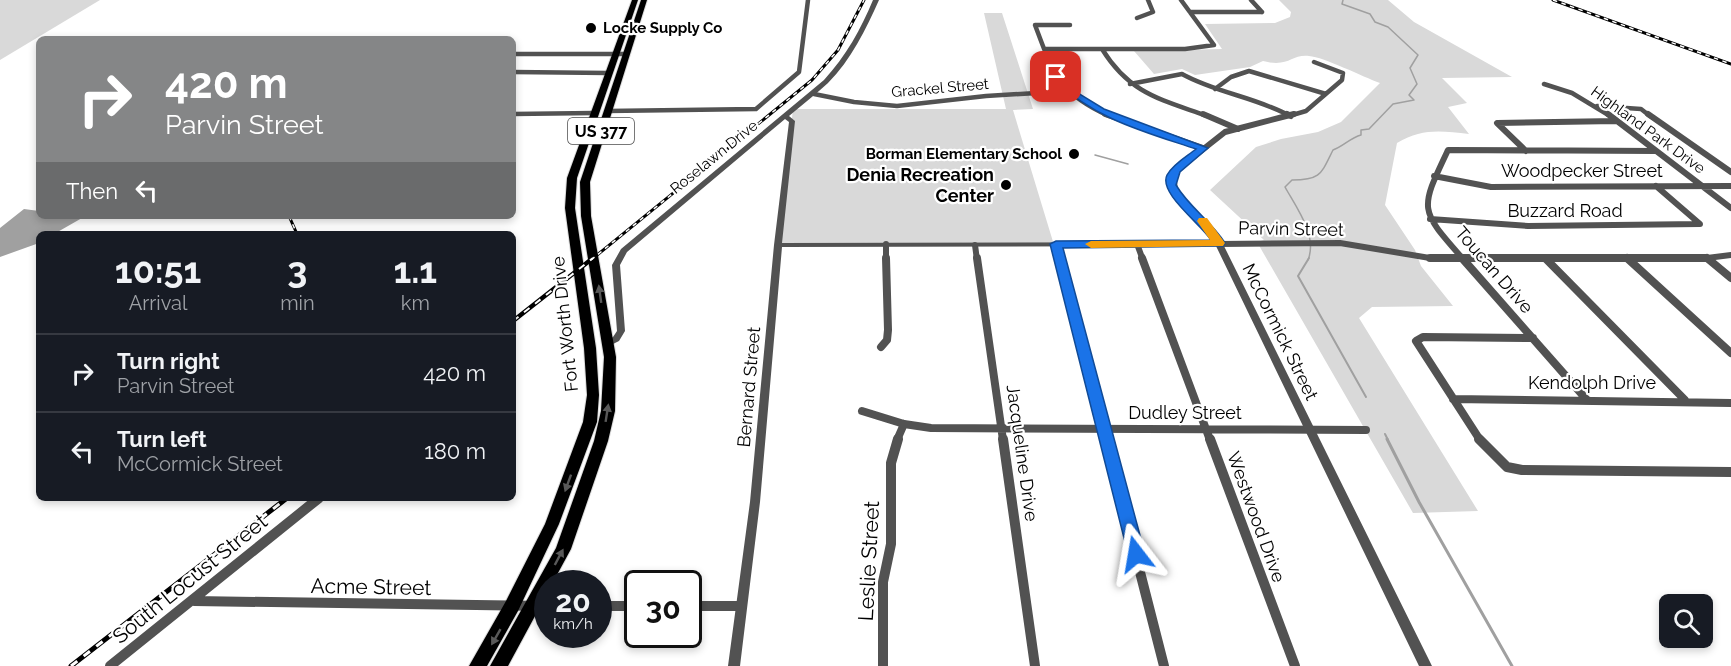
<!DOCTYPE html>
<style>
:root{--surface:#171b24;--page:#20242c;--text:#f1f3f6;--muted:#9ea1a6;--line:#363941}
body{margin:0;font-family:Raleway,sans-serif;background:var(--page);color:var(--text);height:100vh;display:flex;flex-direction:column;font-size:22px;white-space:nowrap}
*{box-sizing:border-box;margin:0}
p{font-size:20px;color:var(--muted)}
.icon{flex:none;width:33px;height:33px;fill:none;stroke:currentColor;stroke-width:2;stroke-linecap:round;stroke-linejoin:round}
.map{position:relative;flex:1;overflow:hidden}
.sheet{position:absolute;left:36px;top:231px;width:480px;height:270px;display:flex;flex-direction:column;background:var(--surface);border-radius:9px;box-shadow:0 3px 9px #0003}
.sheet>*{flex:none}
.banner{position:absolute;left:36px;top:36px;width:480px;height:183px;border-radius:9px;box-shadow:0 3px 9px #0003;background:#858687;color:#fff;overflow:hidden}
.buttons{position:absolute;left:1659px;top:594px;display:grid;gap:12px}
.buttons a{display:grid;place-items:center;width:54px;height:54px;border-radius:9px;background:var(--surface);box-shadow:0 3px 9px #0003;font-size:30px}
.speed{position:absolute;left:534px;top:570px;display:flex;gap:12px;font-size:30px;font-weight:700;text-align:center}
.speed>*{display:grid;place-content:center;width:78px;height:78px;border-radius:50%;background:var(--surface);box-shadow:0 3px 9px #0003;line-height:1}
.speed small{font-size:15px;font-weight:400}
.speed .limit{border:3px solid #111;border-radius:9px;background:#fff;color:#111}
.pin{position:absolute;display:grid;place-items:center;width:51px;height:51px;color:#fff;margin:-26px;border-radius:12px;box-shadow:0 3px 9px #0006}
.me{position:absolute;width:66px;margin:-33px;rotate:346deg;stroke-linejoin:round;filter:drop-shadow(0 0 4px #0008)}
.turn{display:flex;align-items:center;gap:21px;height:126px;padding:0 30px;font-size:27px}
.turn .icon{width:78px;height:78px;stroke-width:2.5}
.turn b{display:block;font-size:42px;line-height:51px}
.then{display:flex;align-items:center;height:57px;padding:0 30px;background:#0003;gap:12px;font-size:22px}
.eta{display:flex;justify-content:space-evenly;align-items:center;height:102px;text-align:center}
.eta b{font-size:36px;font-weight:700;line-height:42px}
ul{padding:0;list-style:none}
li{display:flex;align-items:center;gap:18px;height:78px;padding:0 30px;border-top:2px solid var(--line)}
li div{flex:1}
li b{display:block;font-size:22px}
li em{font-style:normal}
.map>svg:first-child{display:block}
.green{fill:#d9d9d9}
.water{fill:#a0a0a0}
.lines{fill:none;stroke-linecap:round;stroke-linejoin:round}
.stream-far2{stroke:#a0a0a0;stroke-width:1.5}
.stream-far1{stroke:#a0a0a0;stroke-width:2}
.stream{stroke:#a0a0a0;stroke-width:3}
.primary-casing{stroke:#dbdbdb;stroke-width:2}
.minor-far3{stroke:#525252;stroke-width:4.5}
.minor-far2{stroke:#525252;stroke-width:6}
.minor-far1{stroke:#525252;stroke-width:8}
.minor{stroke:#525252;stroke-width:10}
.tertiary{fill:#525252;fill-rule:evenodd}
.primary{fill:#000;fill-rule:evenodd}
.rail-far2-casing{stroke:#000;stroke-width:3}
.rail-far1-casing{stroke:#000;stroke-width:4.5}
.rail-casing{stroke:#000;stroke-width:5}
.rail-far2{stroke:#fff;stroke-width:1.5;stroke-dasharray:4.5;stroke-linecap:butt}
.rail-far1{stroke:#fff;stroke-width:2;stroke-dasharray:7;stroke-linecap:butt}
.rail{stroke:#fff;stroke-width:3;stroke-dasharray:8;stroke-linecap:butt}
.oneway{fill:#595959}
.route{fill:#1a73e8;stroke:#114b97;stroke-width:1.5}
.slow{fill:#f59e0b}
.poi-dot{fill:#000;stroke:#fff;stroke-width:2}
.labels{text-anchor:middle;stroke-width:4.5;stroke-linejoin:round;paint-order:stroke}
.far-poi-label{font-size:15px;font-weight:bold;fill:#000;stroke:#fff;text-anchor:start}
.far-street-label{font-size:15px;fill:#000;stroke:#fff}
.shield{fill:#fff;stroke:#4c4c4c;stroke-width:1.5}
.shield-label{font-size:16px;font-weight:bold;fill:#000}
.street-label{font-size:18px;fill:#000;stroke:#fff}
.poi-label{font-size:18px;font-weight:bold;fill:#000;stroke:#fff;text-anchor:end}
.near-street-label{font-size:21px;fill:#000;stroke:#fff}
</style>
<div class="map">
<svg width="1731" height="666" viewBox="0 0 1731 666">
<rect width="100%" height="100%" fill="#fff"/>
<!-- green -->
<path class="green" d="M 0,0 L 100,0 L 0,60 Z
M 1279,0 L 1388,0 L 1414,22 L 1512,77 L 1442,78 L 1467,103 L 1448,107 L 1469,134 C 1441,131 1422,128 1397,143 L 1385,205 L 1415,250 L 1421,266 L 1453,306 L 1372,307 L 1359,318 L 1478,511 L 1413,513 L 1257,242 L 1264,240 L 1210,190 L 1256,147 L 1281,139 L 1318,132 L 1341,122 L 1380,83 C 1363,77 1324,57 1309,56 C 1291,54 1289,68 1263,61 L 1250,67 L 1195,75 L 1182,69 L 1154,74 L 1134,51 L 1222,49 L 1205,24 L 1275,23 L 1290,17 L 1291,12 Z
M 984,13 L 1002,13 L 1033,109 L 1013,110 L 1054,245 L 778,245 L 793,109 L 1006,109 Z"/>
<!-- water -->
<path class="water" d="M 24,209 L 39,211 L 39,216 L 82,218 L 54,234 L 39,234 L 39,243 L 0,257 L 0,228 Z"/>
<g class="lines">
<!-- stream-far2 -->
<path class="stream-far2" d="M 1095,155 L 1128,164
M 1308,260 C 1318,236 1296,207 1285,187 L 1292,180 C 1321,180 1321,174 1333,150 C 1344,146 1350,138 1361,135 L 1361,130 L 1369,129 L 1393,104 L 1414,100 L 1409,95 L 1417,84 L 1410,68 L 1418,55 L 1388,27 L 1375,22 L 1370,14 L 1342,4 L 1343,0"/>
<!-- stream-far1 -->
<path class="stream-far1" d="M 1309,258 L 1298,276 L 1366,397
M 1385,434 L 1388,440"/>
<!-- stream -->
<path class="stream" d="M 1387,439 L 1419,502 L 1512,666"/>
<defs>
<path id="primary" d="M 632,0 L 638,0 L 577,178 L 575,208 L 596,348 L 599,395 L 597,422 L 559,524 L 518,611 L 487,666 L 469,666 L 506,601 L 545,524 L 583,422 L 587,395 L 584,348 L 565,208 L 567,178 Z
M 641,0 L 647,0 L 590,182 L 591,216 L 616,357 L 615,411 L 608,441 L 571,549 L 552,584 L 548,584 L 548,592 L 508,666 L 490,666 L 556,548 L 594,441 L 601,411 L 604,357 L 581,216 L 580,182 Z"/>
</defs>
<!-- primary casing -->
<use href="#primary" class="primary-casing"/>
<!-- minor-far3 -->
<path class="minor-far3" d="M 1251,0 L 1262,12
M 1190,12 L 1262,12
M 1137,18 L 1153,12 L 1148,0
M 1070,25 L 1035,25 C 1053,73 1058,93 1109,116
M 1044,49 L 1185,49 L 1214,45 L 1181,0
M 1102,49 C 1130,94 1160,99 1207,116
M 513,54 L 626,54
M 513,72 L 608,73
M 1130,84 L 1182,74 C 1216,93 1256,97 1290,116
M 1544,84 L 1572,93 L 1610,116
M 1215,89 L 1231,77 L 1249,71 L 1326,94
M 814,94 L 854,102 L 897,106 L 986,96 L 1070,91
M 1597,106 L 1641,109 L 1650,116
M 607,111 L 756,109 L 799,72 L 808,0
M 513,114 L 594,113
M 1289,116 L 1306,111 L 1342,80 L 1343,73 L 1314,62"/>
<!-- minor-far2 -->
<path class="minor-far2" d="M 1105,114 L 1203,148
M 1203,114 L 1238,129
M 1287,114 L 1291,116
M 1294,114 L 1225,132 L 1173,173 L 1175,190 L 1219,244 L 1340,243 L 1436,259 L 1707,258 L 1731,255
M 1608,114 L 1731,208
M 1648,114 L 1731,172
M 1526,151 L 1497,123 L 1616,121
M 1434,176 L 1491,187 L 1731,186
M 1430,219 L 1528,226 L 1700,224 L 1656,186
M 886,244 L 886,260
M 1137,244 L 1143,260
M 975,245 L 977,260
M 1056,245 L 1060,260
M 1707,258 L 1709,260
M 1464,260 C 1419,209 1419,211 1448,150 L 1656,151"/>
<!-- minor-far1 -->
<path class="minor-far1" d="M 977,258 L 1003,440
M 1059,258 L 1106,440
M 1142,258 L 1210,440
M 1430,258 L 1706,258
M 1462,258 L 1587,400
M 1627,258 L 1731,353
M 1707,258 L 1731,278
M 1546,259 L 1685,400
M 881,347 L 887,340 L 888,330 L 886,258
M 1453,399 L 1731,403
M 862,411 L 904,424 L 931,428 L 1366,430
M 897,440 L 904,424
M 1480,440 L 1416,341 L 1423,337 L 1533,338"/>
<!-- minor -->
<path class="minor" d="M 1003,439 L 1035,666
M 1106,439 L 1164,666
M 1210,439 L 1295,666
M 1479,439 L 1507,467 L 1522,470 L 1731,472
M 194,601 L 548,606
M 598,606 L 638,606
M 688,606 L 741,606
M 110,666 L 319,498
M 883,666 L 883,582 L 891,544 L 891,463 L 898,439"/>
<!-- tertiary -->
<path class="tertiary" d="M 873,0 L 879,0 C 866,29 851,60 828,83 C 816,94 802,105 789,116 L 795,121 L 782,243 L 1222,242 L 1432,666 L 1419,666 L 1216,246 L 782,247 L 760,502 L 740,666 L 728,666 L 750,502 L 774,245 L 789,122 L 785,119 L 627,252 L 620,265 L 625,331 L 619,341 L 607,347 L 602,344 L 613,337 L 617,331 L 612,265 L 621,249 L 824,80 C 846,56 861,29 873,0 Z"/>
<!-- primary -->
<use href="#primary" class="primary"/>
<defs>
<path id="rail-far2" d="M 1553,0 L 1731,64
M 289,216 L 297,234
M 591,260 L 812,80 L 838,50 L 864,0"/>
<path id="rail-far1" d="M 513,321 L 593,258"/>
<path id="rail" d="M 71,666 L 287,498"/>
</defs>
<!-- rail-far2 casing -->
<use href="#rail-far2" class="rail-far2-casing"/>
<!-- rail-far1 casing -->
<use href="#rail-far1" class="rail-far1-casing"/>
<!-- rail casing -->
<use href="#rail" class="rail-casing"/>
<!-- rail-far2 -->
<use href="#rail-far2" class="rail-far2"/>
<!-- rail-far1 -->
<use href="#rail-far1" class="rail-far1"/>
<!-- rail -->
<use href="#rail" class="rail"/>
</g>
<!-- one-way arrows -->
<defs><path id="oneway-solid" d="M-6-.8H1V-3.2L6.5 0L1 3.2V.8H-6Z" transform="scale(1.5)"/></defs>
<g class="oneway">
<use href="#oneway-solid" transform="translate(600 294) rotate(-98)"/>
<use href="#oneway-solid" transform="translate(607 413) rotate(-81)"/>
<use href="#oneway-solid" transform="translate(568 483) rotate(110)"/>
<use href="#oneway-solid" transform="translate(559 557) rotate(-62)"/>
<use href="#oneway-solid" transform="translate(496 637) rotate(120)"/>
</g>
<!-- route -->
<path class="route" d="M 1053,75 L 1060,75 L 1081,95 L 1104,109 L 1208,148 L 1180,172 L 1176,185 C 1189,207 1211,221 1225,243 L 1223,246 L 1063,248 L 1145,554 L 1143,559 L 1130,559 L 1128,554 L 1050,244 L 1056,241 L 1211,240 C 1201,224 1158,193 1167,175 C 1173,164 1186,157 1196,149 C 1142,131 1095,119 1053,79 Z"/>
<!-- slow -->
<path class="slow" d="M 1199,218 L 1207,218 L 1225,243 L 1223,246 L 1091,248 L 1085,244 L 1091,241 L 1210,240 L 1197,221 Z"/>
<!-- markers -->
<g class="poi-dot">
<circle cx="591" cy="28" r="6"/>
<circle cx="1074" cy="154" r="6"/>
<circle cx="1006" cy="185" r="6"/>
</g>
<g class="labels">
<!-- far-poi labels -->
<g class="far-poi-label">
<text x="603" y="33">Locke Supply Co</text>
<text x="1062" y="159" text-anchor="end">Borman Elementary School</text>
</g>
<!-- far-street labels -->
<g class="far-street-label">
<text transform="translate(940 88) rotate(-5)" y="5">Grackel Street</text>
<text transform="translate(1648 130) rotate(36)" y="5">Highland Park Drive</text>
<text transform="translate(714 157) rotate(-39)" y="5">Roselawn Drive</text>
</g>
<!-- shield labels -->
<rect class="shield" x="568" y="118" width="66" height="26" rx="4.5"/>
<g class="shield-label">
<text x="601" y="137">US 377</text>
</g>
<!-- street labels -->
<g class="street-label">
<text x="1582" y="177">Woodpecker Street</text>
<text x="1565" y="217">Buzzard Road</text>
<text transform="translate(1291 229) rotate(1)" y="6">Parvin Street</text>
<text transform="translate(1494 270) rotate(49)" y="6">Toucan Drive</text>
<text transform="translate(565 324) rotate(-96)" y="6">Fort Worth Drive</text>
<text transform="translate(1280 332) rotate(64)" y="6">McCormick Street</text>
<text x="1592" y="389">Kendolph Drive</text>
<text transform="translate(749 387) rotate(-85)" y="6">Bernard Street</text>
<text x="1185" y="419">Dudley Street</text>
<text transform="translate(1022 453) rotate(82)" y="6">Jacqueline Drive</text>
<text transform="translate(1256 517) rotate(70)" y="6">Westwood Drive</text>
</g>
<!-- poi labels -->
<g class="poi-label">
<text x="994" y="181">Denia Recreation<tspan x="994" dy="21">Center</tspan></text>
</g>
<!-- near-street labels -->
<g class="near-street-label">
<text transform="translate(869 561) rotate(-87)" y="7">Leslie Street</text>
<text transform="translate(190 579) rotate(-39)" y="7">South Locust Street</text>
<text transform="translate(371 587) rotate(1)" y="7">Acme Street</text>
</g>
</g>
</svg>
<div class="buttons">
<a><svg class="icon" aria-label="search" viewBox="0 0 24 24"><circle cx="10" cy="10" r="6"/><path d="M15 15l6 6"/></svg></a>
</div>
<div class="speed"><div>20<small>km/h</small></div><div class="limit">30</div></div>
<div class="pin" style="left:1056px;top:77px;background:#d93025"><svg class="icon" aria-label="arrive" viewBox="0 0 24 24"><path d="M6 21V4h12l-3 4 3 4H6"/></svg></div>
<svg class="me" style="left:1136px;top:554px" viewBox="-20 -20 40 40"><path d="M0-17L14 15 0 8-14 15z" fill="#1a73e8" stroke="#fff" stroke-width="4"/></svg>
<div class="banner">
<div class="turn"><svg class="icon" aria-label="right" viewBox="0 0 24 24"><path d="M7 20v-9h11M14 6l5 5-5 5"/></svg><div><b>420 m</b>Parvin Street</div></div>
<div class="then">Then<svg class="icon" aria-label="left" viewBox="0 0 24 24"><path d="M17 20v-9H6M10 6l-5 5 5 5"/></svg></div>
</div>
<section class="sheet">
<div class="eta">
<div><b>10:51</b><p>Arrival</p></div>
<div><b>3</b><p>min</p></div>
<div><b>1.1</b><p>km</p></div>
</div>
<ul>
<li><svg class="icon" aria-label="right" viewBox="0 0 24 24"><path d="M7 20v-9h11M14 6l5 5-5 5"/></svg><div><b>Turn right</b><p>Parvin Street</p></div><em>420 m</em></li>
<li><svg class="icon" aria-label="left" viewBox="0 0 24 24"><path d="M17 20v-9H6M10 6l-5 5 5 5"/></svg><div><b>Turn left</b><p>McCormick Street</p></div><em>180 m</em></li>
</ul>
</section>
</div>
